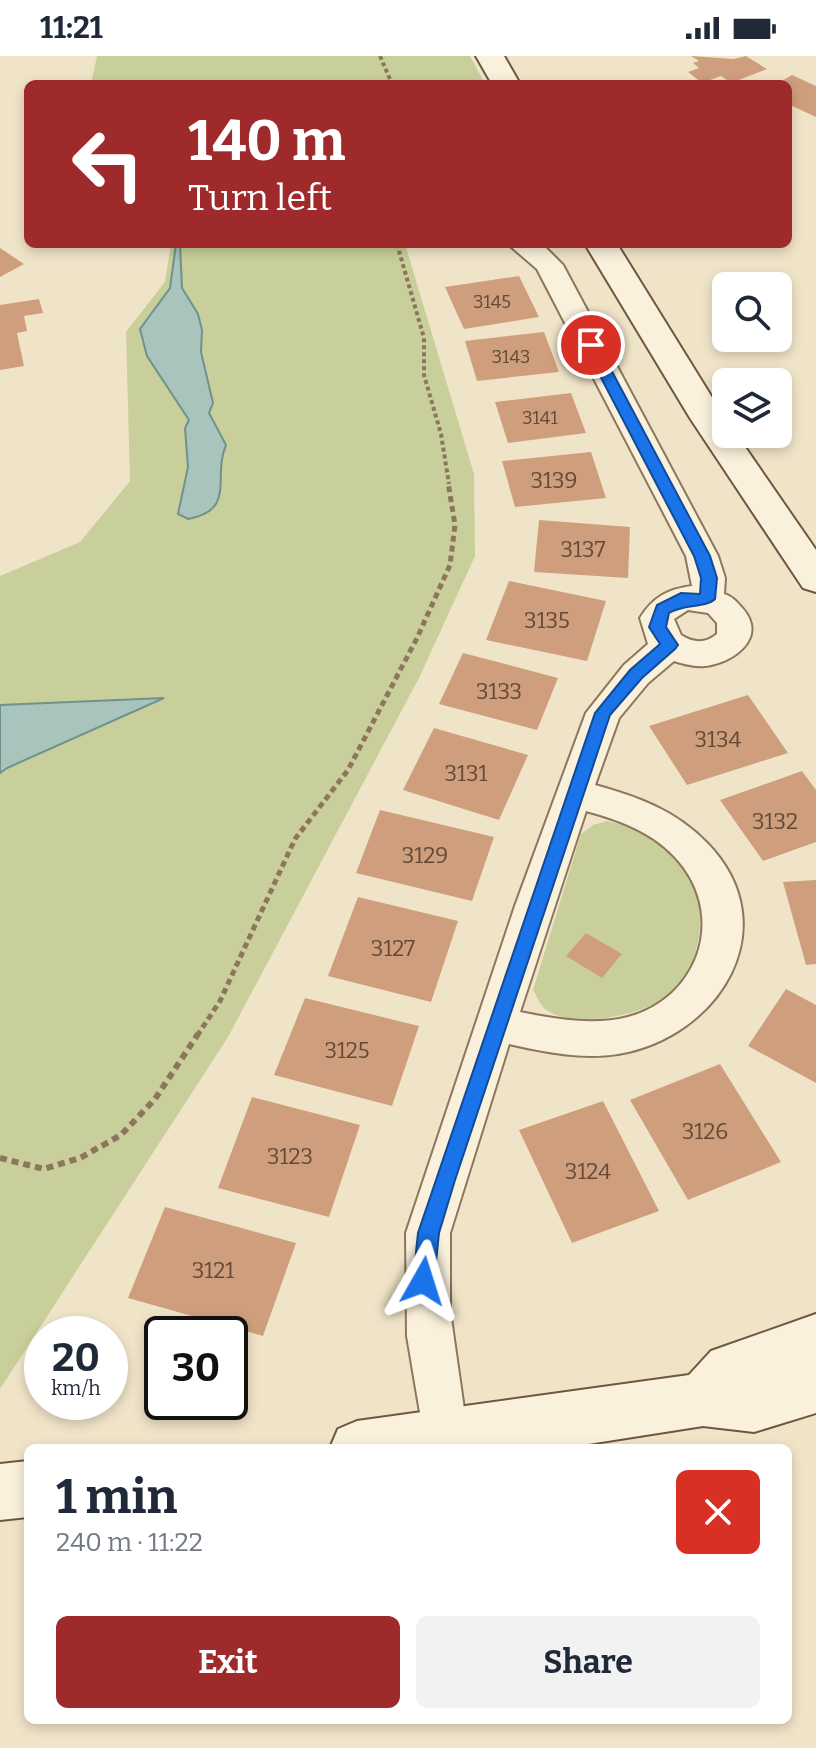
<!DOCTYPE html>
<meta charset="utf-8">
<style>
:root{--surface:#fff;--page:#f2f2f3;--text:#1f2937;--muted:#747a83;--accent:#9e2a2b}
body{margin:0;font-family:Bitter,serif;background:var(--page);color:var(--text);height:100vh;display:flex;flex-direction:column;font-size:30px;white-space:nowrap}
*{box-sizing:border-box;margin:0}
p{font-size:26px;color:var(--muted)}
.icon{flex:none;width:44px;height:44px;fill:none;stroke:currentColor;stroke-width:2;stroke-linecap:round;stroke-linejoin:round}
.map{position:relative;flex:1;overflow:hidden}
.panel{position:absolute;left:24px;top:1388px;width:768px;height:280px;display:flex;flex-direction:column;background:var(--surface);border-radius:12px;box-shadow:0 4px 12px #0003}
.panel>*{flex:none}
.banner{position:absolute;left:24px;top:24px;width:768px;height:168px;border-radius:12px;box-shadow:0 4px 12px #0003;background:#9e2a2b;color:#fff;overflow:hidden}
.tools{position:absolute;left:712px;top:216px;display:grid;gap:16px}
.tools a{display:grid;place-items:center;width:80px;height:80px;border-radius:12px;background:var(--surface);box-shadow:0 4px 12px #0003;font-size:40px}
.speed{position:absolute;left:24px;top:1260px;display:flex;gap:16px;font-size:40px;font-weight:700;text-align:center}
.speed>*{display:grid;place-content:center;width:104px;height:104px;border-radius:50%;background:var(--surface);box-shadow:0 4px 12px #0003;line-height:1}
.speed small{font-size:20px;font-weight:400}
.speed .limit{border:4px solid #111;border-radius:12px;background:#fff;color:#111}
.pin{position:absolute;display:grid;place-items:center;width:68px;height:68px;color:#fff;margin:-34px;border:4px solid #fff;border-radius:50%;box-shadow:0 2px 8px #0007}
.me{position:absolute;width:88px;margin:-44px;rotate:6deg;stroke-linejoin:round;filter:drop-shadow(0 0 6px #0008)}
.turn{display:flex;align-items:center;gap:28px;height:168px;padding:0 32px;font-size:36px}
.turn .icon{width:104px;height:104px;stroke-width:2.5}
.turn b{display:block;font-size:56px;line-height:68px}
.round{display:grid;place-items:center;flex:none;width:84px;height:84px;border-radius:12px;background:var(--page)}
.headline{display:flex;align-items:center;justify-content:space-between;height:136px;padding:0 32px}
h1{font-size:48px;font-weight:700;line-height:60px}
.action{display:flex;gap:16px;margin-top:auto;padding:16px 32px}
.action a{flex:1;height:92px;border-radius:12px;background:var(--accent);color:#fff;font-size:32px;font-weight:700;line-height:92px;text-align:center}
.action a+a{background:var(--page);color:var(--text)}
.status{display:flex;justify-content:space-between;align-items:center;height:56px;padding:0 40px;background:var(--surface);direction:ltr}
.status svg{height:22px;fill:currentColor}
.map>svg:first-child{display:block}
.green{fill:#c9cf9b}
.water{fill:#a9c4bc;stroke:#6f938a;stroke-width:2}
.building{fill:#cf9f7d}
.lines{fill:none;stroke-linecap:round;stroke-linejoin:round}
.street-casing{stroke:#8d765c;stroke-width:4}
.secondary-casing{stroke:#6f573f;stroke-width:4}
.path-far2{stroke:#8d765c;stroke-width:4;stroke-dasharray:4 3;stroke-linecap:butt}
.path-far1{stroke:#8d765c;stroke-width:5;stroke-dasharray:6 4;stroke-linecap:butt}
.path{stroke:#8d765c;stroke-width:6;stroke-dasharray:7 5;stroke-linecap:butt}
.street{fill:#faf1dc;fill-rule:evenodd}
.secondary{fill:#faf1dc;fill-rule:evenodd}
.route{fill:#1a73e8;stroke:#114b97;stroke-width:2}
.labels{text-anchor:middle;stroke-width:8;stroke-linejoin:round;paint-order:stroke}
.far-number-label{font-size:18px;fill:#624a37}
.number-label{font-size:22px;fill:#624a37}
</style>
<div class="status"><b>11:21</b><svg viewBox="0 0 49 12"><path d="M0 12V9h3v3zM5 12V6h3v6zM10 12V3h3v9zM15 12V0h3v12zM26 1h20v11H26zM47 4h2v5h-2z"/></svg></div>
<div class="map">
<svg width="816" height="1692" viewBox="0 0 816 1692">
<rect width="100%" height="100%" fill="#f0e4c8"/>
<!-- green -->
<path class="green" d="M 97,0 L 470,0 L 485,28 L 91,28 Z
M 171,188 L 405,188 L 474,418 L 475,500 L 419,622 L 228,981 L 0,1333 L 0,520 L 80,486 L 130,425 L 126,276 L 165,226 Z
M 607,765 C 664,778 709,818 699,880 C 696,897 690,918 679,931 C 656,958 568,978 542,950 C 539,946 536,939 533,934 L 581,778 L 593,769 Z"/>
<!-- water -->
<path class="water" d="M 176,188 L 180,188 L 182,232 L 198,258 L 202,274 L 201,296 L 213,347 L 209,357 L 226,389 C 212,421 237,454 188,463 L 178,458 L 188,411 L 185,372 L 189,364 L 147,300 L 140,273 L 170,232 Z
M 164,642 L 7,712 L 0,717 L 0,649 Z"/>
<!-- building -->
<path class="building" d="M 691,0 L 734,3 L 746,0 L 767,13 L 731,27 L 721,20 L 702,27 L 688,16 L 699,12 L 693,7 L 699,5 Z
M 792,19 L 816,30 L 816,61 L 788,48 L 788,28 L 777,28 Z
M 0,192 L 24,208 L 0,221 Z
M 519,220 L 539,261 L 464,273 L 445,231 Z
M 39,243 L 43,257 L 24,260 L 27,275 L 17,277 L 24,310 L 0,314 L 0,249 Z
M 544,276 L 559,316 L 477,325 L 465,285 Z
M 571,337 L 586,377 L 508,387 L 495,346 Z
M 591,396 L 606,442 L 515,451 L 502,405 Z
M 539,464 L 630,471 L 628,522 L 534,516 Z
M 509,525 L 606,545 L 587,605 L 486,584 Z
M 463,597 L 558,622 L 537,674 L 439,648 Z
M 748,639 L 788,697 L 687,729 L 649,670 Z
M 434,672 L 528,699 L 499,764 L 403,734 Z
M 802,715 L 816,734 L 816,786 L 763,805 L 720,744 Z
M 380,754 L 494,781 L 472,845 L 356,817 Z
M 816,824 L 816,908 L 806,909 L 783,826 Z
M 358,841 L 458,865 L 431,946 L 328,920 Z
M 586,877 L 622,898 L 602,922 L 566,900 Z
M 786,933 L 816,949 L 816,1027 L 748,990 Z
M 305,942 L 419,970 L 392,1050 L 274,1019 Z
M 720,1008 L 781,1106 L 688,1144 L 630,1044 Z
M 252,1041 L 360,1069 L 329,1161 L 218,1132 Z
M 603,1045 L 659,1155 L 572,1187 L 519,1074 Z
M 165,1151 L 296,1187 L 263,1280 L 128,1242 Z"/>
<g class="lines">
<defs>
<path id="street" d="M 508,188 L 542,188 L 563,209 L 718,500 L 725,522 L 724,538 C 732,540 737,546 743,553 C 768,582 733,607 705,610 C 694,611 684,608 674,605 L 648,627 L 619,662 L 595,729 C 638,741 675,754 707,787 C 788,870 720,981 618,998 C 582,1004 545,996 509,988 L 450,1177 L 450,1255 L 468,1381 L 464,1392 L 426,1392 L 407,1280 L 406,1177 L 515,850 L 586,657 L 624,609 L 648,588 L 640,562 C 653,541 668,533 692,530 L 686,500 L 537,213 ZM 688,554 L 708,557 L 717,567 L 717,578 C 705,588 694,587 681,579 L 674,563 ZM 586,755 C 624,765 661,780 684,812 C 725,869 694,944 628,961 C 593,970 555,963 520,956 Z"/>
<path id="secondary" d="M 476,0 L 504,0 L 520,28 L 492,28 Z
M 585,188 L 617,188 L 726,364 L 726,378 L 736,378 L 816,494 L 816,536 L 803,532 L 690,362 Z
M 816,1258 L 816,1357 L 754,1376 L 703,1370 L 563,1392 L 330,1392 L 338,1373 L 357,1365 L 689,1319 L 711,1295 Z
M 28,1405 L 28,1461 L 0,1464 L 0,1408 Z"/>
</defs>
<!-- street casing -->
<use href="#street" class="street-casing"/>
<!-- secondary casing -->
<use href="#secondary" class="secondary-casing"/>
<!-- path-far2 -->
<path class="path-far2" d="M 380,0 L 392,28
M 397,188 L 424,282 L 424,319 L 441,378 L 449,428"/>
<!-- path-far1 -->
<path class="path-far1" d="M 197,980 L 220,945 L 295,783 L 348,714 L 417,582 L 450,509 L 455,469 L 448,426"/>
<!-- path -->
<path class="path" d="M 0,1102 L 44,1113 L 80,1102 L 121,1079 L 155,1043 L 198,978"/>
<!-- street -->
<use href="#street" class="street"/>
<!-- secondary -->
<use href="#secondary" class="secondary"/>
</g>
<!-- route -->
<path class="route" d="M 586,286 L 598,289 L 710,500 L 717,522 L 715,543 C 706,552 684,548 669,557 L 666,571 L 678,589 L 675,593 L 642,622 L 610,659 L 455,1124 L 439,1177 L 434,1225 L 431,1233 L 423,1236 L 416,1233 L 413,1225 L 418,1177 L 595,657 L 630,614 L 660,588 L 649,571 L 657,549 L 681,537 L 700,538 L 701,522 L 694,500 L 584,289 Z"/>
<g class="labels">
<!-- far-number labels -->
<g class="far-number-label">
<text x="492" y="252">3145</text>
<text x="511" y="307">3143</text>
<text x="540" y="368">3141</text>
</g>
<!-- number labels -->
<g class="number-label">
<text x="554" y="432">3139</text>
<text x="583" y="501">3137</text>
<text x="547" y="572">3135</text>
<text x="499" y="643">3133</text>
<text x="718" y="691">3134</text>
<text x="466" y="725">3131</text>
<text x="775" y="773">3132</text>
<text x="425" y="807">3129</text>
<text x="393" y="900">3127</text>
<text x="347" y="1002">3125</text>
<text x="705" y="1083">3126</text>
<text x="290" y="1108">3123</text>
<text x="588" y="1123">3124</text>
<text x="213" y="1222">3121</text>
</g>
</g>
</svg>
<div class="tools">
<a><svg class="icon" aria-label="search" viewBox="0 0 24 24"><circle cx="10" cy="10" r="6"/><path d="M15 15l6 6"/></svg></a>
<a><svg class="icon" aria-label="layers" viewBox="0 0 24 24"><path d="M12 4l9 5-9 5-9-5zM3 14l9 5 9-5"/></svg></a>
</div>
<div class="speed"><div>20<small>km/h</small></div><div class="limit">30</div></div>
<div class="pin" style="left:591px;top:289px;background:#d93025"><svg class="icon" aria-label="arrive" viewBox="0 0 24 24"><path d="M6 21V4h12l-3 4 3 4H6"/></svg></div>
<svg class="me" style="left:423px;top:1225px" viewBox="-20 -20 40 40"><path d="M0-17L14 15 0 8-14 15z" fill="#1a73e8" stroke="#fff" stroke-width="4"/></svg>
<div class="banner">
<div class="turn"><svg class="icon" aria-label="left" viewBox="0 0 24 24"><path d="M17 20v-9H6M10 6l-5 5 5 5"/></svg><div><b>140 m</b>Turn left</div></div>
</div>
<section class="panel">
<div class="headline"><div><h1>1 min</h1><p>240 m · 11:22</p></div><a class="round" style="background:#d93025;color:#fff"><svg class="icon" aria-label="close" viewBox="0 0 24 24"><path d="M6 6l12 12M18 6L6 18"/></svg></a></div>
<div class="action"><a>Exit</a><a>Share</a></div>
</section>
</div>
